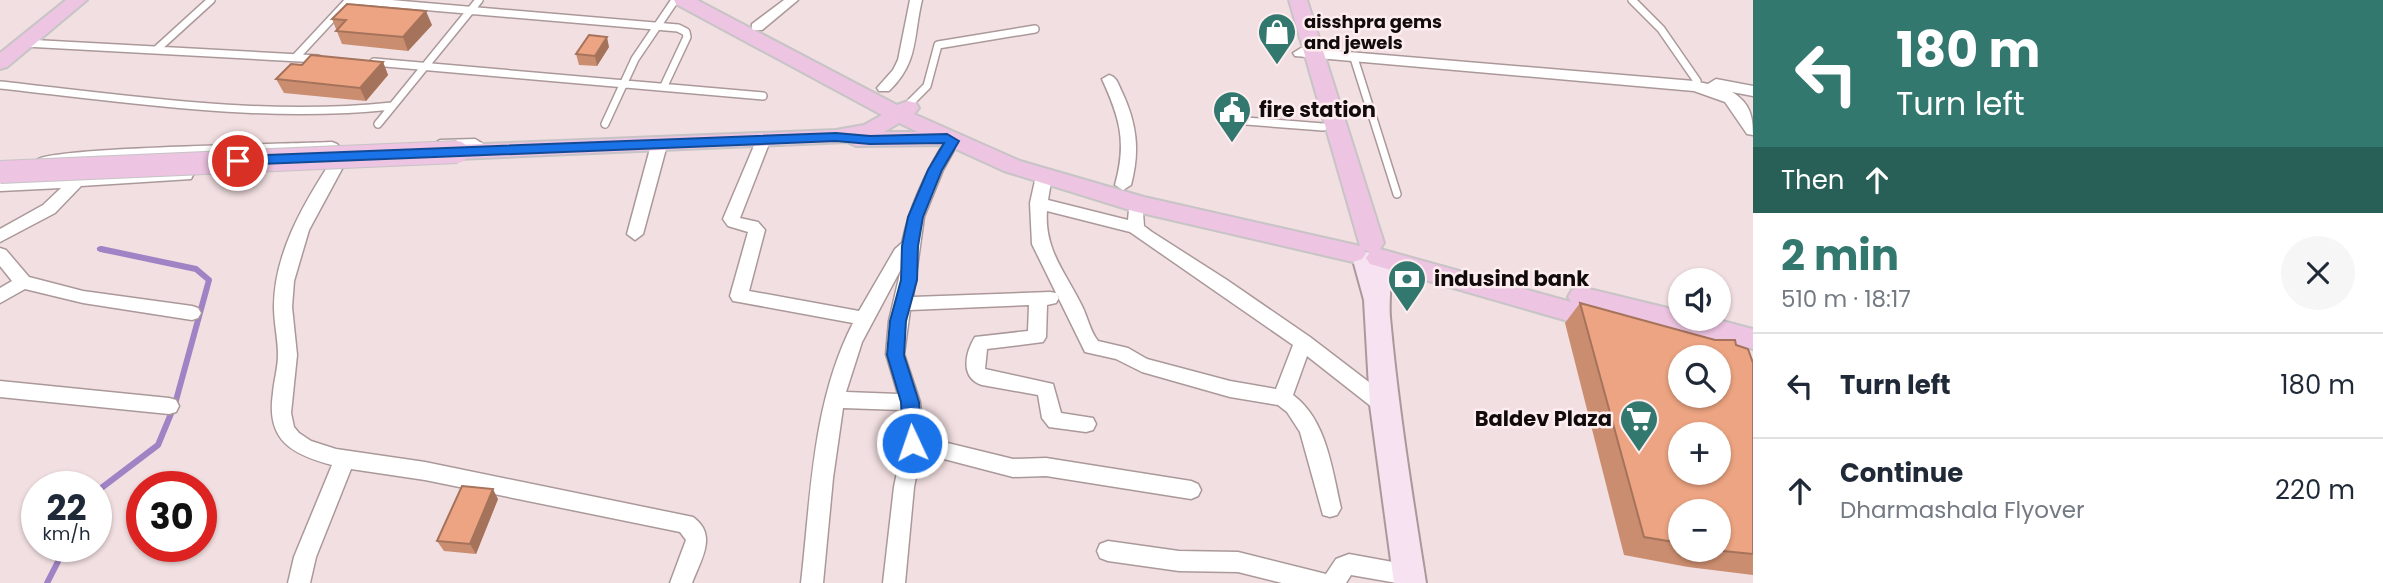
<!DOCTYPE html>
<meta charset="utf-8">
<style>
:root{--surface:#fff;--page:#f6f6f7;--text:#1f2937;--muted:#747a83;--line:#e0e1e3;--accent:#33786e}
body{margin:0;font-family:Poppins,sans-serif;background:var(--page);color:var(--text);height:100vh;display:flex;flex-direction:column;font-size:26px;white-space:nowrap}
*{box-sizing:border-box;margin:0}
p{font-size:23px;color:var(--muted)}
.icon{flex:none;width:38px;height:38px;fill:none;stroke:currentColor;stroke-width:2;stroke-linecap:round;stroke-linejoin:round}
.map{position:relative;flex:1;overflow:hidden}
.sheet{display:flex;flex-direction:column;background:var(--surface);width:630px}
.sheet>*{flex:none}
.top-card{background:#33786e;color:#fff;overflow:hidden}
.buttons{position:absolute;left:1668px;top:268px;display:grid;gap:14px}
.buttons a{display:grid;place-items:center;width:63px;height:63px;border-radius:50%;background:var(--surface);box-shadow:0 2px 5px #0004;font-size:35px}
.speed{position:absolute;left:21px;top:471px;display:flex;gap:14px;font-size:35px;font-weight:700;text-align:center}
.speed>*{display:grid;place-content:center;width:91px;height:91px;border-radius:50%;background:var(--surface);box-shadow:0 2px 5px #0004;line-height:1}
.speed small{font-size:18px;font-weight:400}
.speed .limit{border:10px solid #d22;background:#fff;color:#111}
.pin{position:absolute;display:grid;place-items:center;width:60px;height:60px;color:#fff;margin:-30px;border:4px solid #fff;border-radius:50%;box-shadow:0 2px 7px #0007}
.me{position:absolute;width:77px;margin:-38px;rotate:357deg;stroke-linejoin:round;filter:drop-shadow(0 0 5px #0008)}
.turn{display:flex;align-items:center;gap:24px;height:147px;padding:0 28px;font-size:32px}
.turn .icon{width:91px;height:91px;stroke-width:2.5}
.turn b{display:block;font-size:49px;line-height:60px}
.then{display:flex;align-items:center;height:66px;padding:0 28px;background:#0003;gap:14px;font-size:26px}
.round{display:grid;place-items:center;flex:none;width:74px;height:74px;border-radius:37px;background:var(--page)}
.head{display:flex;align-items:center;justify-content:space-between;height:119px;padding:0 28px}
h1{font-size:42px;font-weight:700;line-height:52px;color:var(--accent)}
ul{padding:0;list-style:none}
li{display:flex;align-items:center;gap:21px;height:105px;padding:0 28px;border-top:2px solid var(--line)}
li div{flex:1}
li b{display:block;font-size:26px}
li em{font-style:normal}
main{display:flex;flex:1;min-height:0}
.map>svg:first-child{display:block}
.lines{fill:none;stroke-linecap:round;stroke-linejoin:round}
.stream-far1{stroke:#a083c4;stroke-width:4.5}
.stream{stroke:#a083c4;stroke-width:6}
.service-casing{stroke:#ab999a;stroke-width:10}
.minor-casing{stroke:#ab999a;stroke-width:3}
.tertiary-casing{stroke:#ab999a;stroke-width:3}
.secondary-casing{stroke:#ab999a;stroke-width:4}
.primary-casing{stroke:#c6c4c5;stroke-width:4}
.service{stroke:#fff;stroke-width:7}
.minor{fill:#fff;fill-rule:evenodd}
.tertiary{fill:#fff;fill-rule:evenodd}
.secondary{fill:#f6e2f0;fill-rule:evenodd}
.primary{fill:#edc4e1;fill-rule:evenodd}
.primary-bridge-casing{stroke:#c6c4c5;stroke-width:24;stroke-linecap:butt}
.primary-bridge{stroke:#edc4e1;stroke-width:22}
.wall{fill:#cb8d70;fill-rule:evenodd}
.shaded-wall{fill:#a5735b}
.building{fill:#eca482;stroke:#a5735b;stroke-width:2;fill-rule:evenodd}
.route{fill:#1a73e8;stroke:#114b97;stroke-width:2}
.labels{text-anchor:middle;stroke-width:5;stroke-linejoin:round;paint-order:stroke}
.far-poi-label{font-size:18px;font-weight:bold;fill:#110b0c;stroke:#fdedef;text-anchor:start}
.poi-label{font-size:21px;font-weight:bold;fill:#110b0c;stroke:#fdedef;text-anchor:start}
</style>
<main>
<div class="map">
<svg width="1753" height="583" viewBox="0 0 1753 583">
<rect width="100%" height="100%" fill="#f2dfe1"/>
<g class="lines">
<!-- stream-far1 -->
<path class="stream-far1" d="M 99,249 L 109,251"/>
<!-- stream -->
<path class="stream" d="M 96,495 L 100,489 L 158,445 L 175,404 L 209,280 L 196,269 L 101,249
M 47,583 L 66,546"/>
<defs>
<path id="service" d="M 350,0 L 678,28 L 686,32 L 687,37 L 664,86
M 1632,0 L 1661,29 L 1697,81
M 25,43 L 318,59
M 156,50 L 211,0
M 296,57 L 349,0
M 1354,58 L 1397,194
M 374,62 L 763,96
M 0,85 C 130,99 261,120 392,106
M 911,102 L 927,86 L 938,45 L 1035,29
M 1246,121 L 1323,127
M 378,124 L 479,0
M 605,124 L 635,59 L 675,0"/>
<path id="minor" d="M 784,0 L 798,0 L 762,30 L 752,30 L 752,24 Z
M 910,0 L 922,0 C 913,37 919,62 889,91 L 879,91 L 877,88 L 893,70 L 898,60 Z
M 1109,75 C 1117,77 1118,84 1122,92 C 1137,124 1140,151 1131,185 L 1123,190 L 1115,185 C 1127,142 1120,118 1102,79 Z
M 763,136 L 770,141 L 740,218 L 758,222 L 765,230 L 749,291 L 859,311 L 895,249 L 902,243 C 910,205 926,171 947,138 L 952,136 L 959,141 L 943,170 L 924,217 L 913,297 L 1050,292 L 1056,293 L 1059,298 L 1056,303 L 1047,305 L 1046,337 L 1043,342 L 987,349 L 985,369 L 1053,384 L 1061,413 L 1093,418 L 1096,424 L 1093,430 L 1086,432 L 1049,427 L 1042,418 L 1038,395 L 982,385 C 960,378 965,353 975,337 L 1028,331 L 1029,305 L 910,310 L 904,354 L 920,402 L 923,437 L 1013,459 L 1046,458 L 1191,481 L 1198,484 L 1201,490 L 1198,496 L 1191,499 L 1046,476 L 1013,477 L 921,453 L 914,487 L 905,583 L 883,583 L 894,487 L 903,443 L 901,410 L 843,408 L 833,478 L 823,583 L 801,583 C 811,496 812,403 853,323 L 739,302 L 733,301 L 730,296 L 748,232 L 728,226 L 723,219 L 756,141 ZM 901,269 L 889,321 L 886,354 L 898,394 L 846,392 L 862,342 Z
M 475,139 L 495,151 L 492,154 C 482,157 480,151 471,149 C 458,146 443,155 432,145 L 440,140 Z
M 659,140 L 667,145 L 643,234 L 635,240 L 627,234 L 651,145 Z
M 332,142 L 337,144 L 340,147 L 337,150 L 45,165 L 37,160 C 49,147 296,144 332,142 Z
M 335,162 L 343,167 L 309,230 L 294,281 L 292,307 L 297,355 L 291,413 L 294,427 L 299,433 L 311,441 L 336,449 L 425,462 L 693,517 C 718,535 701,559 692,583 L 670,583 L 686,540 L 680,532 L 425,480 L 351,469 L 316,557 L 310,583 L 288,583 L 294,557 L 332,465 C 291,454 266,440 273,393 C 274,380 278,368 278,355 C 278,339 274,323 274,307 C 274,255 302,206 330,163 Z
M 185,170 L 191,171 L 193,175 L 191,179 L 81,186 L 55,213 L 0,242 L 0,229 L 43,205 L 61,188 L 0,191 L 0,181 L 72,177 L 81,172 L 88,176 Z
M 1044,171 L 1052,176 L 1048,200 L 1128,220 L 1130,199 L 1142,199 L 1144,226 L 1152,232 L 1227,280 L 1310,337 L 1391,399 L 1394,405 L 1391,411 L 1384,413 L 1377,411 L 1307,356 L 1293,395 C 1327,420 1332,470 1341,508 L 1337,515 L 1330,517 L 1323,515 L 1300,432 L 1287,412 L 1278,405 L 1230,397 L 1142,372 L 1116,359 L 1085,352 L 1032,244 L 1030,203 L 1036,176 ZM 1047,211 L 1130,232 L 1293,345 L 1276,389 L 1230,381 L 1147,359 L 1128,348 L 1098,341 C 1090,331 1088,318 1082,306 C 1066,273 1044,250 1047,211 Z
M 0,248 L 6,250 L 29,277 L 83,291 L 192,306 L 198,308 L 201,313 L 198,318 L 192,320 L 83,303 L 25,289 L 0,303 L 0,288 L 12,281 L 0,266 Z
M 0,381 L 169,398 L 176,400 L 179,406 L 176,412 L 169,414 L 0,397 Z
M 1108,541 L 1179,551 L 1238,552 L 1326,574 L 1336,559 L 1349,554 L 1409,565 L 1417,568 L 1420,575 L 1415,583 L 1397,583 L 1351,575 L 1346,583 L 1282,583 L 1238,572 L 1179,571 L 1108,561 L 1100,558 L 1097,551 L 1100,544 Z"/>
<path id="tertiary" d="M 1301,48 L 1694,81 L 1708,84 L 1716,79 L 1753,86 L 1753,96 L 1732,92 C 1750,103 1753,116 1753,135 L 1747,134 L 1725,102 L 1694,91 L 1295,56 L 1293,53 Z"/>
<path id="secondary" d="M 1365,252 L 1384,254 C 1395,273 1388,296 1390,317 C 1398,406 1412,494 1426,583 L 1394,583 L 1370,405 L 1364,300 L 1353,260 L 1357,254 Z"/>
<path id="primary" d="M 66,0 L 87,0 L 7,67 L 0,69 L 0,53 Z
M 674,0 L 697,0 L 897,105 L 908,101 L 916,103 L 919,108 L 914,114 L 1020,161 L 1144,197 L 1360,246 L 1289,0 L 1307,0 L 1384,243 L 1380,249 L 1571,302 L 1568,297 L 1572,290 L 1581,287 L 1680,311 L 1680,318 L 1711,318 L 1753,329 L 1753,349 L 1616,315 L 1620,322 L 1616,329 L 1606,332 L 1370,264 L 1366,258 L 1370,252 L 1364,250 L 1366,253 L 1362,259 L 1353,262 L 1133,211 L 1004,171 L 947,145 L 856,146 L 847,142 L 457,159 L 449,157 L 446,152 L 449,147 L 457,145 L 836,130 L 864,125 L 882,115 L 676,4 ZM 899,123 L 918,132 L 884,132 Z"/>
</defs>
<!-- service casing -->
<use href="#service" class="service-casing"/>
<!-- minor casing -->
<use href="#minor" class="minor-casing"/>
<!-- tertiary casing -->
<use href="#tertiary" class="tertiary-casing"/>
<!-- secondary casing -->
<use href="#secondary" class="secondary-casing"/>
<!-- primary casing -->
<use href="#primary" class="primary-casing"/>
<!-- service -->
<use href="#service" class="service"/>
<!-- minor -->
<use href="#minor" class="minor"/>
<!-- tertiary -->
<use href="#tertiary" class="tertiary"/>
<!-- secondary -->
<use href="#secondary" class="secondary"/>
<!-- primary -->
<use href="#primary" class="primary"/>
<defs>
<path id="primary-bridge" d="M 0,172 L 457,152"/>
</defs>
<!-- primary-bridge casing -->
<use href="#primary-bridge" class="primary-bridge-casing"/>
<!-- primary-bridge -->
<use href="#primary-bridge" class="primary-bridge"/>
</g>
<!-- wall -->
<path class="wall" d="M 332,19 L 432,25 L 408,51 L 342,44 Z
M 609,47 L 597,66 L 579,65 L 576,54 Z
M 383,62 L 388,75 L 366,101 L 284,93 L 276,79 L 302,65 Z
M 1580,303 L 1736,345 L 1753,363 L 1753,575 L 1688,567 L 1624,555 L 1565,323 ZM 1680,511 L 1718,550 L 1680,550 Z
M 498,499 L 476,554 L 444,551 L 437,541 Z"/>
<!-- shaded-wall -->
<path class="shaded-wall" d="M 426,11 L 432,25 L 408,51 L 403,37 Z
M 607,37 L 609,47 L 597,66 L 595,56 Z
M 383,62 L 388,75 L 366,101 L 360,88 Z
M 493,489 L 498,499 L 476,554 L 470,544 Z"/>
<!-- building -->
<path class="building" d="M 347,4 L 426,11 L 403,37 L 336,31 L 346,20 L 332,19 Z
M 589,35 L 607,37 L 595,56 L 576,54 Z
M 311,55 L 383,62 L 360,88 L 276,79 L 291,64 L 302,65 Z
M 1580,303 L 1715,340 L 1735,340 L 1736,345 L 1748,349 L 1753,363 L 1753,554 L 1713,550 L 1718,550 L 1718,511 L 1680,511 L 1680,543 L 1644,537 ZM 1680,357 L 1718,357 L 1718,396 L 1680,396 ZM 1680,434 L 1718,434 L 1718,472 L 1680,472 Z
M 462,486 L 493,489 L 470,544 L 437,541 Z"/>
<!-- route -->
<path class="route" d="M 836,133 L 870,136 L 947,134 L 959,141 L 942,170 L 923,217 L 918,246 L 917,280 L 906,321 L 904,355 L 919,402 L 922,443 L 919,448 L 912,451 L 906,448 L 903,443 L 901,402 L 887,355 L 890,321 L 901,280 L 902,246 L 908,217 L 928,170 L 944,143 L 870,144 L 836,141 L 238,165 L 231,161 L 238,156 Z"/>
<!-- icons -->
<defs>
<symbol id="shop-pin" viewBox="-11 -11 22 30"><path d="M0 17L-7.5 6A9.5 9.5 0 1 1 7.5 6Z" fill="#33786e" stroke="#fdedef"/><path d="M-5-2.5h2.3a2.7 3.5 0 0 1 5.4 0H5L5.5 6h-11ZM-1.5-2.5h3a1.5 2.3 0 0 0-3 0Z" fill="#fff"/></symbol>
<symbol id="civic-pin" viewBox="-11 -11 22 30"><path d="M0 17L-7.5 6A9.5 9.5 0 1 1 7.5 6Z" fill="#33786e" stroke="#fdedef"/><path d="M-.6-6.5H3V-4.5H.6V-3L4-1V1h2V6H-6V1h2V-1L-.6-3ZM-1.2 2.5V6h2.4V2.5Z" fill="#fff"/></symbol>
<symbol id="bank-pin" viewBox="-11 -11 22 30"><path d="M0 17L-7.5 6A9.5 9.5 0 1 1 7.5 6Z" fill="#33786e" stroke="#fdedef"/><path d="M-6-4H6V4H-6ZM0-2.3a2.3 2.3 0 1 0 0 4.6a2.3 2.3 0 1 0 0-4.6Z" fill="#fff"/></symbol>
<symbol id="supermarket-pin" viewBox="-11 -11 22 30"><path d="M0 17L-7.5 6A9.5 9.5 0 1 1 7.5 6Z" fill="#33786e" stroke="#fdedef"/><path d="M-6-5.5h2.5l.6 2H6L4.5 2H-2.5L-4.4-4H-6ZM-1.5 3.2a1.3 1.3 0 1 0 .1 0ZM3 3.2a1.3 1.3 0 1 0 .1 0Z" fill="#fff"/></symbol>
</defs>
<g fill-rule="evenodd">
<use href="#shop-pin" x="1255" y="10" width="44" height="60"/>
<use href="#civic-pin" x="1210" y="88" width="44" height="60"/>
<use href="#bank-pin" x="1385" y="257" width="44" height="60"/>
<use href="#supermarket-pin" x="1617" y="397" width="44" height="60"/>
</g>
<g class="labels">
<!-- far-poi labels -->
<g class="far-poi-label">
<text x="1304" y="28">aisshpra gems<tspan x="1304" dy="21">and jewels</tspan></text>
</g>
<!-- poi labels -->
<g class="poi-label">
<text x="1259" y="117">fire station</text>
<text x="1434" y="286">indusind bank</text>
<text x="1612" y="426" text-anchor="end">Baldev Plaza</text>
</g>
</g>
</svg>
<div class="buttons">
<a><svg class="icon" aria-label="sound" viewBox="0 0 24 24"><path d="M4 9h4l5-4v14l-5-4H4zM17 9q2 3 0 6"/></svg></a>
<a><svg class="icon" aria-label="search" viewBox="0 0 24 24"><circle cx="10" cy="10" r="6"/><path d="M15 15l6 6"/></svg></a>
<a>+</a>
<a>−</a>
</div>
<div class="speed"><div>22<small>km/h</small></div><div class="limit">30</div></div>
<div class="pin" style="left:238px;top:161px;background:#d93025"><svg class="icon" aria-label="arrive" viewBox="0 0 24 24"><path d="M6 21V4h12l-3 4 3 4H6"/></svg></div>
<svg class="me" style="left:912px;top:443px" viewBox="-20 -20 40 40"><circle r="17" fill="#1a73e8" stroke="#fff" stroke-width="3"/><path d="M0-11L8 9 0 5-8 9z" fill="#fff"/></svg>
</div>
<section class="sheet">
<div class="top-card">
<div class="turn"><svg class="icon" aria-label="left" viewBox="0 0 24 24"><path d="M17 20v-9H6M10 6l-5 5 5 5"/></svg><div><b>180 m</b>Turn left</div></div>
<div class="then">Then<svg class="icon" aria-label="ahead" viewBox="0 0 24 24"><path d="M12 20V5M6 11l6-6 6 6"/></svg></div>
</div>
<div class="head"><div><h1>2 min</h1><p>510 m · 18:17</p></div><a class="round"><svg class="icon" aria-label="close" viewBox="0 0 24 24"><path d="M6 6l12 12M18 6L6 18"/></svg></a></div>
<ul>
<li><svg class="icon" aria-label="left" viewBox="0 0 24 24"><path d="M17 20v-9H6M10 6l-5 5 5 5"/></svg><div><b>Turn left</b></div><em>180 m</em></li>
<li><svg class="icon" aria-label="ahead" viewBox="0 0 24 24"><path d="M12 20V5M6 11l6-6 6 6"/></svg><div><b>Continue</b><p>Dharmashala Flyover</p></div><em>220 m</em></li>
</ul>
</section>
</main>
